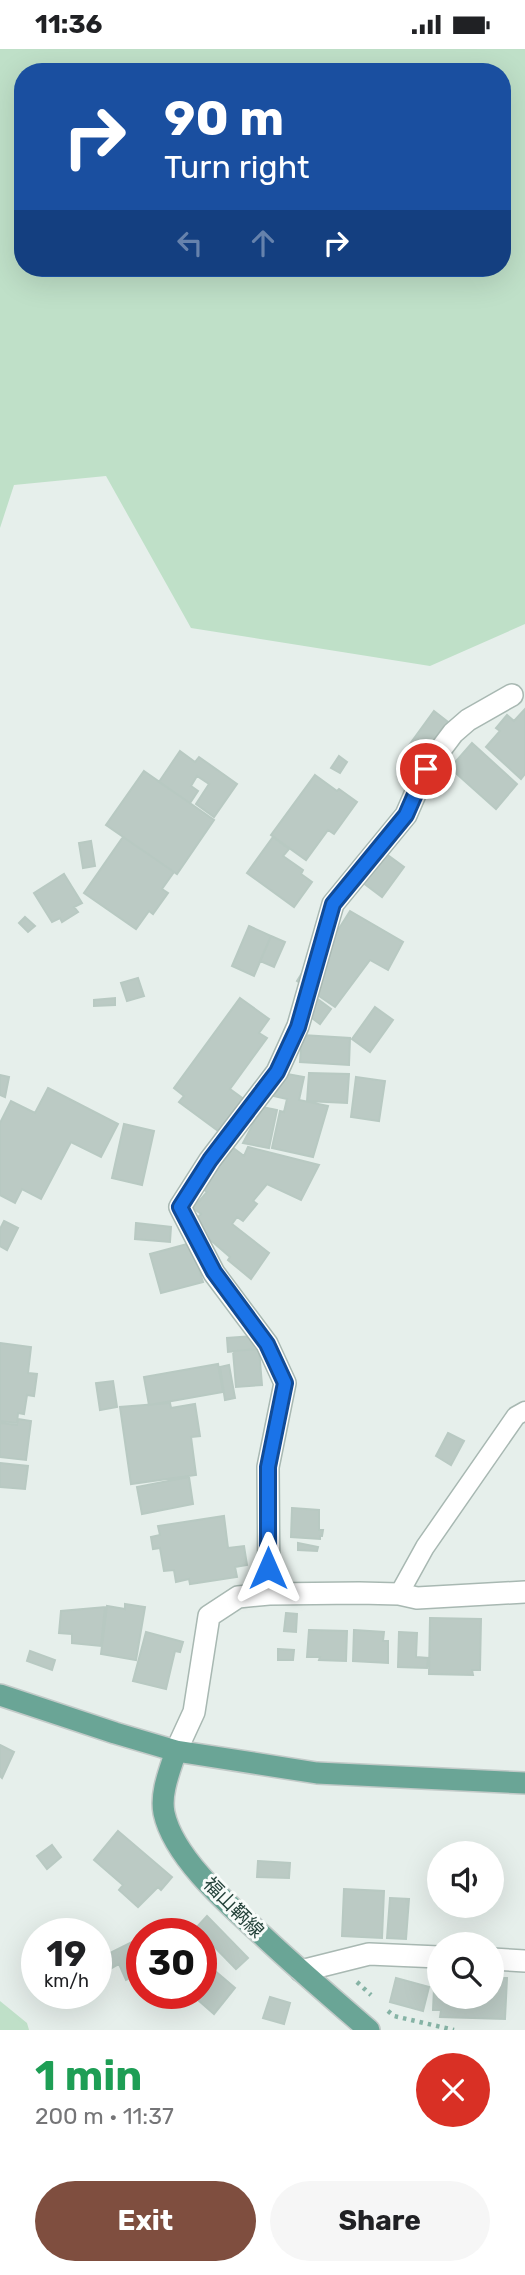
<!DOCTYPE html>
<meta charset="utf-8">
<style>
:root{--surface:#fff;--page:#f6f6f6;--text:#202124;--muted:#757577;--accent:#7f4e3f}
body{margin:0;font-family:Rubik,"Noto Sans JP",sans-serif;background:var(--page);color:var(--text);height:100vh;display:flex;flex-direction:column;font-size:26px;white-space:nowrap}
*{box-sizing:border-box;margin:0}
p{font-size:23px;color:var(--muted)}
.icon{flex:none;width:38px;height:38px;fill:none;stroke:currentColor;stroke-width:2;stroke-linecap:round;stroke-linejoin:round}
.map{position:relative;height:1981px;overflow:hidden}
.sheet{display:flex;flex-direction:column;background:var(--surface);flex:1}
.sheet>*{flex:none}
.guide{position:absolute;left:14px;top:14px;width:497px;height:214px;border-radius:28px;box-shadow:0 7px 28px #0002;background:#1a4fa0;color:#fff;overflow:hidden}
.buttons{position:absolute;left:427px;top:1792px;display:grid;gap:14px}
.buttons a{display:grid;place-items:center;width:77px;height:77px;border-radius:50%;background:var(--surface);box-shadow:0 7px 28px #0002;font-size:35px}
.speed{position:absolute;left:21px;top:1869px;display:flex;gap:14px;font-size:35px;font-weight:700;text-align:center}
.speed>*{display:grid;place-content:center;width:91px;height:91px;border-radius:50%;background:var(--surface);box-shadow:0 7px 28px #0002;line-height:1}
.speed small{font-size:18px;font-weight:400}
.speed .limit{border:10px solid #d22;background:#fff;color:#111}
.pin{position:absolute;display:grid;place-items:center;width:60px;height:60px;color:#fff;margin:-30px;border:4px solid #fff;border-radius:50%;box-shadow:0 2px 7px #0007}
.me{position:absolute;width:77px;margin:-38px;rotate:0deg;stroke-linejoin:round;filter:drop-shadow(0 0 5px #0008)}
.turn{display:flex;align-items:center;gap:24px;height:147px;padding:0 35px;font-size:32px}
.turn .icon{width:91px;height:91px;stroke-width:2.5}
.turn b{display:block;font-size:49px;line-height:60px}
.lanes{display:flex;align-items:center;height:66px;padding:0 35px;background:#0003;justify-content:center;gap:35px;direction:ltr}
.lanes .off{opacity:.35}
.round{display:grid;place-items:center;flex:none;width:74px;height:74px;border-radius:37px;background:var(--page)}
.overview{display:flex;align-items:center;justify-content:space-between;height:119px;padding:0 35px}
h1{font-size:42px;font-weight:700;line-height:52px;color:#1e9e55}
.action{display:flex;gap:14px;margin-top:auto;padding:14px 35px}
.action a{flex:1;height:80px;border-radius:42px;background:var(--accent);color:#fff;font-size:28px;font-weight:700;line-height:80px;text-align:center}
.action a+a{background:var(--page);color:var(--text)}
.status{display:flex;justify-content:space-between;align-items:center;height:49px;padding:0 35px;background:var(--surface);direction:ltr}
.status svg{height:19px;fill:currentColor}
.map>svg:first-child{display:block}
.green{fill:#bfe0c8;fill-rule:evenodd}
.building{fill:#bbcac4;stroke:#b8c9c2;stroke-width:2}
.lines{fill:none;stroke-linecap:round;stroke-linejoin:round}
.lane-casing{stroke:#a8b8b2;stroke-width:21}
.street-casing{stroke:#a8b8b2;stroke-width:24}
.primary-casing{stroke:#c2cac8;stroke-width:24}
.path{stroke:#86b3a5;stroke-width:4.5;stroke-dasharray:3.5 5;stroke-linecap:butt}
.lane{stroke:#fff;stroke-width:18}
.street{stroke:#fff;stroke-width:21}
.primary{stroke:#6aa596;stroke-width:21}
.route-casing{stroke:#114b97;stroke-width:18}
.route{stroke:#1a73e8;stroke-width:12}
.labels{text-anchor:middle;stroke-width:6;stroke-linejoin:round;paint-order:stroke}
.street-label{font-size:19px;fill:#24423a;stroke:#f7fbf9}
</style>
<div class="status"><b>11:36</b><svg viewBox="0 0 49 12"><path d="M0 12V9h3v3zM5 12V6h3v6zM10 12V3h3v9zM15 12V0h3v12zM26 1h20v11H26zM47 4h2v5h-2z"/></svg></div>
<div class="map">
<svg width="525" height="1981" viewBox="0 0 525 1981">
<rect width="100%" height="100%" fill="#e6efeb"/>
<!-- green -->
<path class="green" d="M 0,0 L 525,0 L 525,575 L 430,617 L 191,579 L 106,427 L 14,436 L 0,479 ZM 23,23 L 502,23 L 502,219 L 23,219 Z
M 0,1952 L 27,1974 L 29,1981 L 0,1981 Z"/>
<!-- building -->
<path class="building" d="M 525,660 L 525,725 L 521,730 L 486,698 L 500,682 L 496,679 L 507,666 L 514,672 Z
M 434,662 L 457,680 L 430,717 L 407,699 Z
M 472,694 L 517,735 L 496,760 L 450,719 Z
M 180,702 L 195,713 L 199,708 L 237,735 L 214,768 L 196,755 L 209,735 L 197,727 L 191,737 L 198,742 L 190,754 L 159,733 Z
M 339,707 L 347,713 L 340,724 L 331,719 Z
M 144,722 L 214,771 L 177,825 L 106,776 Z
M 315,726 L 337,742 L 339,740 L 357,753 L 334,785 L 328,781 L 306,811 L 271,786 Z
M 123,788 L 174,823 L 162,840 L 168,844 L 153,865 L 149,862 L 136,880 L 84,844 Z
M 273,788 L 289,800 L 283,807 L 303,821 L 301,825 L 312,833 L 294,858 L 247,824 Z
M 91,792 L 95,817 L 83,819 L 79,794 Z
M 385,804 L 404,818 L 382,848 L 362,833 Z
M 64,825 L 82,854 L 74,858 L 78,863 L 62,873 L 60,869 L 52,873 L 34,844 Z
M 350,862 L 403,893 L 388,921 L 370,911 L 335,958 L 297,932 L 332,877 L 338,881 Z
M 25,868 L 35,877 L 28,883 L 19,874 Z
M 249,877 L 271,887 L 254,927 L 232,917 Z
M 271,887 L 285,893 L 274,918 L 260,912 Z
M 138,929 L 144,947 L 127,952 L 121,934 Z
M 311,945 L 331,960 L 320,975 L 300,960 Z
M 115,949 L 115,956 L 94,957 L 94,951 Z
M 240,949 L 269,970 L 259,984 L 267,989 L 230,1040 L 245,1051 L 221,1084 L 179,1053 L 184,1047 L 174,1039 Z
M 375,958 L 393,971 L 370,1003 L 352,990 Z
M 302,986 L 350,989 L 349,1016 L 300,1013 Z
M 309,1024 L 349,1025 L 347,1054 L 307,1052 Z
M 287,1025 L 304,1028 L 299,1051 L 328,1057 L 313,1108 L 272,1099 L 280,1062 L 284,1063 L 287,1050 L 274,1047 Z
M 0,1026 L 9,1028 L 5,1048 L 0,1046 Z
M 356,1028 L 385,1032 L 379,1072 L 351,1068 Z
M 48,1039 L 118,1075 L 101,1108 L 71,1093 L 41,1150 L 22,1140 L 15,1154 L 0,1146 L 0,1074 L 11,1052 L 35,1064 Z
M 262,1058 L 277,1061 L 269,1099 L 243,1094 Z
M 124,1075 L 154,1082 L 142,1136 L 112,1129 Z
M 232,1098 L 244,1107 L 248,1098 L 319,1116 L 301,1151 L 267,1135 L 253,1152 L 257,1155 L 243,1172 L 237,1168 L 232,1175 L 269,1204 L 251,1230 L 228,1211 L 230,1208 L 192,1175 L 201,1165 L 193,1159 L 207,1143 L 199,1137 Z
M 4,1172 L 18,1179 L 7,1201 L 0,1197 L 0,1180 Z
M 136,1174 L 171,1178 L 170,1193 L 135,1190 Z
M 191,1194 L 203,1233 L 161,1244 L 150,1205 Z
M 253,1287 L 254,1300 L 228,1303 L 227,1289 Z
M 0,1294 L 31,1298 L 28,1324 L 37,1325 L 34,1347 L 27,1346 L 24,1365 L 18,1364 L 17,1374 L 0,1372 Z
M 259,1300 L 262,1336 L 236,1338 L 233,1302 Z
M 218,1315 L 223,1343 L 149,1356 L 144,1328 Z
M 229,1316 L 235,1349 L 225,1351 L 220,1318 Z
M 113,1332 L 117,1358 L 100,1361 L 96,1334 Z
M 170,1354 L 171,1359 L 195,1355 L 200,1387 L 191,1388 L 196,1426 L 131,1435 L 120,1358 Z
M 18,1370 L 31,1372 L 26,1411 L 0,1408 L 0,1374 L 17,1376 Z
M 448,1384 L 464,1392 L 451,1416 L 436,1407 Z
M 0,1414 L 28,1417 L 25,1440 L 0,1438 Z
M 189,1428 L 193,1455 L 142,1465 L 137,1438 Z
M 292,1459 L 319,1461 L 319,1481 L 323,1481 L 322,1487 L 320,1487 L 320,1490 L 291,1488 Z
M 224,1467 L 228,1499 L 244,1497 L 247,1516 L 235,1518 L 237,1528 L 190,1535 L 189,1530 L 176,1533 L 174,1521 L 164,1522 L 160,1499 L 153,1500 L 151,1488 L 160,1486 L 158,1477 Z
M 298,1494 L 318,1498 L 317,1502 L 298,1501 Z
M 125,1555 L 145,1558 L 136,1611 L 101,1605 L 107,1557 L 125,1560 Z
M 105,1558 L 101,1597 L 72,1594 L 72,1585 L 59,1584 L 61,1562 Z
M 286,1564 L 297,1565 L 296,1583 L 284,1582 Z
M 430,1569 L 481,1570 L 480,1621 L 472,1621 L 473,1626 L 429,1625 Z
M 309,1581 L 347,1582 L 346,1612 L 319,1611 L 320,1608 L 307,1608 Z
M 354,1581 L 384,1583 L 383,1592 L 388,1592 L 388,1614 L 353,1612 Z
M 146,1583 L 183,1593 L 180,1603 L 175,1602 L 166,1640 L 133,1632 Z
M 399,1583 L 417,1584 L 416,1608 L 428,1609 L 427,1619 L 398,1618 Z
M 278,1600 L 294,1601 L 293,1611 L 278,1611 Z
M 30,1602 L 55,1611 L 52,1621 L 27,1612 Z
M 0,1696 L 14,1703 L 2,1729 L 0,1727 Z
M 118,1782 L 172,1828 L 161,1841 L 158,1838 L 138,1858 L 119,1841 L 123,1836 L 94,1811 Z
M 52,1796 L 61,1808 L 47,1820 L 37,1807 Z
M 258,1812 L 290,1814 L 289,1829 L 257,1828 Z
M 344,1840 L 384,1842 L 382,1889 L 342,1887 Z
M 390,1849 L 409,1850 L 406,1890 L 387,1889 Z
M 207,1867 L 248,1909 L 236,1920 L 196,1879 Z
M 140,1889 L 142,1936 L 137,1938 L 132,1928 L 126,1931 L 119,1915 L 110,1920 L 104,1907 Z
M 201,1910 L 235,1939 L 214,1965 L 190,1944 L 201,1944 Z
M 396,1929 L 429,1938 L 423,1962 L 390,1953 Z
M 492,1929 L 507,1929 L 505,1970 L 440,1968 L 441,1961 L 433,1961 L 434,1939 L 439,1939 L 439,1948 L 492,1948 Z
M 270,1948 L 290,1954 L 284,1975 L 263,1969 Z"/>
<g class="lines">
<defs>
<path id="lane" d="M 399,1545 L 425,1498 L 516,1367 L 525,1362"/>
<path id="street" d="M 269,1545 L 268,1418 L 285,1334 L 267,1295 L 214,1224 L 180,1158 L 210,1111 L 277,1023 L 298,977 L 333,855 L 406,766 L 426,720 L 453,684 L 468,671 L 512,646
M 176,1702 L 194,1663 L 209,1567 L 238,1548 L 269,1545 L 359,1544 L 399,1545 L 417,1549 L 525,1543
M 492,1910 L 525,1912
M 301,1922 L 369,1905 L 439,1908"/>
<path id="primary" d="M 0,1646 L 115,1684 L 176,1702 L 317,1724 L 525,1734
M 176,1702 C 170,1721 160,1744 164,1764 C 174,1810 231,1858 264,1888 C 298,1920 333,1950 369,1981"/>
</defs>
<!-- lane casing -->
<use href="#lane" class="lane-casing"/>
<!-- street casing -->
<use href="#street" class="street-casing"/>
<!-- primary casing -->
<use href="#primary" class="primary-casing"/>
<!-- path -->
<path class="path" d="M 357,1933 L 371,1946
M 388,1962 L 394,1967 L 454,1981"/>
<!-- lane -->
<use href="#lane" class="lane"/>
<!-- street -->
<use href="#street" class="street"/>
<!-- primary -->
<use href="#primary" class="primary"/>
</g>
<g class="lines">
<defs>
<path id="route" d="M 268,1519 L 268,1418 L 285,1334 L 267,1295 L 214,1223 L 180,1158 L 210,1111 L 277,1023 L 298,978 L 333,855 L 406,766 L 426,720"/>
</defs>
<!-- route casing -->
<use href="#route" class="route-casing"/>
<!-- route -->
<use href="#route" class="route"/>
</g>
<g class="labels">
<!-- street labels -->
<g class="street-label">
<text transform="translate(234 1858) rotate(45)" y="7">福山鞆線</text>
</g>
</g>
</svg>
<div class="buttons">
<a><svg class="icon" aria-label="sound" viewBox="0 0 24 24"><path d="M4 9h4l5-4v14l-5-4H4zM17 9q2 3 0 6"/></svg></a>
<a><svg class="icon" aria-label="search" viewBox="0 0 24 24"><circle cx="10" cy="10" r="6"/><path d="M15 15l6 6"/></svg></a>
</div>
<div class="speed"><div>19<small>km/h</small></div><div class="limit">30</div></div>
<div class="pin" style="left:426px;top:720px;background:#d93025"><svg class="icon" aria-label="arrive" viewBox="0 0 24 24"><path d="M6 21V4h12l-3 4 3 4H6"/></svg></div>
<svg class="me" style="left:268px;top:1519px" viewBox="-20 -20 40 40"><path d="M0-17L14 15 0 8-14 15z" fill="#1a73e8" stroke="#fff" stroke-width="4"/></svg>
<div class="guide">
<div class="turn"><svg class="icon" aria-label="right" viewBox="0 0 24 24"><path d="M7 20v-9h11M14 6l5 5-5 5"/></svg><div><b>90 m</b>Turn right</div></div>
<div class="lanes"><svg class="icon off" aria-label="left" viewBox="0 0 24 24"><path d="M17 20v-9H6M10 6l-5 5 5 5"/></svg><svg class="icon off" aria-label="ahead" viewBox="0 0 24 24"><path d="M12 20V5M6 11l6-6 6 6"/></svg><svg class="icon" aria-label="right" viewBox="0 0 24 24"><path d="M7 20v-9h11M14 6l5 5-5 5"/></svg></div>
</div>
</div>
<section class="sheet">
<div class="overview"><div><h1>1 min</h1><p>200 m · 11:37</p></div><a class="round" style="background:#d93025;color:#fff"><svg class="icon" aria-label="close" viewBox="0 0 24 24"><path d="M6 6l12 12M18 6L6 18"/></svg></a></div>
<div class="action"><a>Exit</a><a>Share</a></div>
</section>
